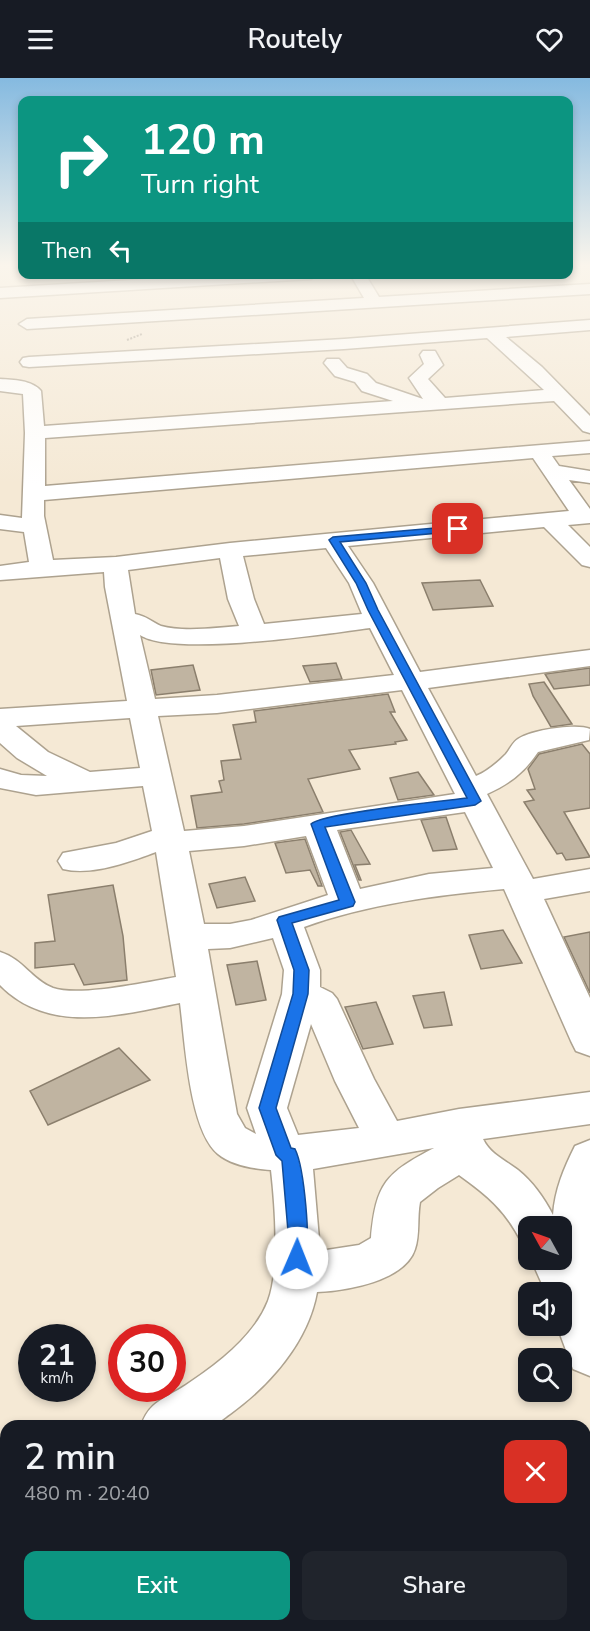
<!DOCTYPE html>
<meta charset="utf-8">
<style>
:root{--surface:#171b24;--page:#20242c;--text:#f1f3f6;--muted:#9ea1a6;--accent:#0c9581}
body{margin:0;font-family:"Nunito Sans",sans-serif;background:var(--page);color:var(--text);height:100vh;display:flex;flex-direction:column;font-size:22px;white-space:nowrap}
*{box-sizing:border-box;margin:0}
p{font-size:20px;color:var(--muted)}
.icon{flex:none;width:33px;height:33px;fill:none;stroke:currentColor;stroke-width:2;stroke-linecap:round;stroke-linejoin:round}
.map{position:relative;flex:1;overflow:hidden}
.side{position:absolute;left:0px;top:1342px;width:591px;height:212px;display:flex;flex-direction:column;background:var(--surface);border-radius:18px 18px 0 0;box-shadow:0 3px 9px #0003}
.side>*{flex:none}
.hud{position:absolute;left:18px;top:18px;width:555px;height:183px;border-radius:12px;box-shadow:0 3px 9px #0003;background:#0c9581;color:#fff;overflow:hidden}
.needle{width:39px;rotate:310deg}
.tools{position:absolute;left:518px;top:1138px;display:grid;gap:12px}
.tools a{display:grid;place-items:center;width:54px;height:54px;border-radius:12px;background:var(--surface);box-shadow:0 3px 9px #0003;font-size:30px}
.speed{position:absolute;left:18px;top:1246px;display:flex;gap:12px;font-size:30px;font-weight:700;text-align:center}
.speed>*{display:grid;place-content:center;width:78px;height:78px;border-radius:50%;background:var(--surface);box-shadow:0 3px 9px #0003;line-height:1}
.speed small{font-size:15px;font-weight:400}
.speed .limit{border:9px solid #d22;background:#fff;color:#111}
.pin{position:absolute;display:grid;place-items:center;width:51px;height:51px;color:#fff;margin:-26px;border-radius:12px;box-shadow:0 3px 9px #0006}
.me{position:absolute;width:66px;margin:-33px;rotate:1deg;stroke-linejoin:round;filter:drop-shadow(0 0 4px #0008)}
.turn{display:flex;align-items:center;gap:21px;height:126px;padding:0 24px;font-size:27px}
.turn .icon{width:78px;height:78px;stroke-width:2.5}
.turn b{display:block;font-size:42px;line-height:51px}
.then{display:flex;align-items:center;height:57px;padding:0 24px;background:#0003;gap:12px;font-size:22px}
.round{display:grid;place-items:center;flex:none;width:63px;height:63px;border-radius:12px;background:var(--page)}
.summary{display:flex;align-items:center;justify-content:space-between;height:102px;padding:0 24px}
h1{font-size:36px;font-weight:600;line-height:45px}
.button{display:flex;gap:12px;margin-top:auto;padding:12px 24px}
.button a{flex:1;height:69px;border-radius:12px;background:var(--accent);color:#fff;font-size:24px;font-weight:600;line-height:69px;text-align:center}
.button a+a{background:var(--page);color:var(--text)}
header{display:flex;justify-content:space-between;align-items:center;height:78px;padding:0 24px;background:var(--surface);font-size:27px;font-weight:600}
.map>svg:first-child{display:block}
.building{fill:#c0b4a1;stroke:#8b7f6d;stroke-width:1.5}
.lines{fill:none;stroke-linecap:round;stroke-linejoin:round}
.minor-casing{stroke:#ada28f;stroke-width:3}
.path{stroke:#a39a8b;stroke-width:2;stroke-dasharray:2 1.5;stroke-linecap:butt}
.minor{fill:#fff;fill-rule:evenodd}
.route{fill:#1a73e8;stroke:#114b97;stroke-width:1.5}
</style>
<header><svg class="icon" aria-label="menu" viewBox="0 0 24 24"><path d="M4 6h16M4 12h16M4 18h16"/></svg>Routely<svg class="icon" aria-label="heart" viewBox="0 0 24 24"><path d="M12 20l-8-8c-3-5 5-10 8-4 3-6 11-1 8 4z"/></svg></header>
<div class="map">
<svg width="590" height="1553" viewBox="0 0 590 1553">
<rect width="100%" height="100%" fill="#f5e9d5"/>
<!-- building -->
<path class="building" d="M 480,502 L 493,528 L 433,532 L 422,505 Z
M 336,585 L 342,601 L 310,604 L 303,588 Z
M 193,587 L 200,612 L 156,617 L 151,592 Z
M 590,590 L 590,607 L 554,611 L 545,596 Z
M 544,604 L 572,646 L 551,649 L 533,618 L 529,606 Z
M 388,616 L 395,634 L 390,634 L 407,662 L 395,664 L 396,666 L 349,672 L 360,691 L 308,701 L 323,734 L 244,746 L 197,750 L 191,718 L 222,714 L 219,703 L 224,702 L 221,683 L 241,681 L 233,647 L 256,644 L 254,633 Z
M 582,666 L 590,676 L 590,730 L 564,734 L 590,779 L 566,782 L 562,775 L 557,776 L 524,724 L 534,722 L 527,712 L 535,711 L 528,691 L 539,676 Z
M 418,694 L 434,717 L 398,722 L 390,700 Z
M 446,739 L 457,771 L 433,773 L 421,742 Z
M 351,752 L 370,786 L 355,787 L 361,802 L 359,802 L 340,754 Z
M 305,761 L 322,808 L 318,808 L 310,792 L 286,795 L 275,765 Z
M 245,799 L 255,823 L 217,830 L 209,806 Z
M 113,807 L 123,858 L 127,902 L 84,907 L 74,886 L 35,890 L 35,865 L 55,863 L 48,817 Z
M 503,852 L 522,885 L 481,891 L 469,857 Z
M 590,854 L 590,915 L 564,859 Z
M 257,883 L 266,922 L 236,927 L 227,887 Z
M 444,914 L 452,947 L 424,950 L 413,918 Z
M 376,924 L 393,966 L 363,971 L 345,929 Z
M 119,970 L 150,1002 L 48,1047 L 30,1013 Z"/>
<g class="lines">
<defs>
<path id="minor" d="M 228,196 L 318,196 L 311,201 L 0,220 L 0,210 Z
M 350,196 L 365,196 L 379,219 L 590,206 L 590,216 L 27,251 L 19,246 L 27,241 L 364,220 Z
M 590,242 L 590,252 L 506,259 L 542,289 L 590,338 L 590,355 L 583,353 L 554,323 L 45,360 L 45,408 L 590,363 L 590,375 L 552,378 L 559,388 L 590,393 L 590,405 L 569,402 L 590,431 L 590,445 L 568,447 L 590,469 L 590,489 L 582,487 L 544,449 L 348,468 L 373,505 L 420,594 L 590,572 L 590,588 L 428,610 L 476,698 C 488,693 497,685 506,676 C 510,671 513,664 518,661 C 531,652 577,645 590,651 L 589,662 L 538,674 C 524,695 509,706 487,716 L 533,801 L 590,791 L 590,813 L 544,821 L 590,920 L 590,978 L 576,973 L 571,963 L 504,811 C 437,817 368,826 304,849 L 320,892 L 320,909 L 332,915 L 337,921 L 374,1001 L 397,1043 L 459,1031 L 590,1014 L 590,1046 L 483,1061 C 490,1076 505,1082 518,1092 C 533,1104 544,1120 553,1137 C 555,1111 564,1090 575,1068 L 590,1062 L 590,1298 L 573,1291 L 557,1248 L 561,1248 L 561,1215 L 546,1215 L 534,1188 L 537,1182 L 561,1182 L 561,1149 L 528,1149 L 528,1165 L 521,1163 C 505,1132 487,1117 459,1097 L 438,1110 L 420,1124 C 417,1139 420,1157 415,1171 C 405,1203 346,1213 317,1214 C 308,1264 270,1307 230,1336 C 224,1340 217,1347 210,1348 C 196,1352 158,1348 141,1348 C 149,1323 165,1321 186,1307 C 216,1287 254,1259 268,1223 C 280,1191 275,1127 271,1092 C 255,1091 231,1087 218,1076 C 189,1052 185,963 180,925 C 119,937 49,957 0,907 L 0,874 C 23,881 32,902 53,910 C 79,919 148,904 176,899 L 156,774 C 129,784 92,798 63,791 L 58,783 L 63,775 L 116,765 L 152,753 L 143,708 L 36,717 L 0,710 L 0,691 L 21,697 L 47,698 L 17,680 L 0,665 L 0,631 L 127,623 L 105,509 L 104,494 L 0,502 L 0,488 L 29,484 L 24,454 L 0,451 L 0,437 L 22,440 L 25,355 L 23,316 L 0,313 L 0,301 C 14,302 32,302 41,313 L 44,348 L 393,323 L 362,313 L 355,304 L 335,298 L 324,285 L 327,281 L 339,281 L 347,290 L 367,296 L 376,305 L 423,321 L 409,300 L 424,286 L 420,277 L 423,273 L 435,273 L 443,287 L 428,301 L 445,320 L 544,312 L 487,260 L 344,271 L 29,289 L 23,288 L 20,284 L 23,280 L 29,279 L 344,261 ZM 533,380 L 569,433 L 230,465 L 116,479 L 53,482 L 44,438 L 44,422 ZM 326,470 L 349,505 L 362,536 L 264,546 L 254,521 L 243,478 ZM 220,480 L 228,521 L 239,548 C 218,550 181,554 161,548 C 152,544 146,538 135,536 L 128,492 ZM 370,550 L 394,597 L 217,617 L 155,621 L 140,557 C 173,579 326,556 370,550 ZM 402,612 L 455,716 L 244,748 L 184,753 L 158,638 L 217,635 ZM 130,640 L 140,690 L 90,694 L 48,674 L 16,648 ZM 465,734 L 493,790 L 429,796 L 360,811 L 337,752 ZM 306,758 L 328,817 L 251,842 L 230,846 L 204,846 L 189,773 L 244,768 ZM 273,860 L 284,892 L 282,916 L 247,1030 L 256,1056 L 245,1050 L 237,1036 L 208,871 L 230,870 ZM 311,946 L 335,1003 L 359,1050 L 298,1057 L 287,1030 ZM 434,1070 C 386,1095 376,1105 371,1160 L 359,1167 L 320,1173 L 313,1091 Z
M 6,1407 L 6,1461 L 0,1464 L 0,1410 Z"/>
</defs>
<!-- minor casing -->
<use href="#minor" class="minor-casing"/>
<!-- path -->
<path class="path" d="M 127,262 L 142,256"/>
<!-- minor -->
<use href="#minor" class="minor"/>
</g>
<!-- sky -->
<linearGradient id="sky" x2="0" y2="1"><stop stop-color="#85bae0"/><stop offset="0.46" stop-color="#faf5ec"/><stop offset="1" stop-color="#faf5ec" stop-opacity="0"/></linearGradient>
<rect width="590" height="407" fill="url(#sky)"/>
<!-- route -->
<path class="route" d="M 458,448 L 461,449 L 461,453 L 340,464 L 366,505 L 378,532 L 481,723 L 475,727 L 325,749 L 355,824 L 353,828 L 292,845 L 309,892 L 308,916 L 276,1030 L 291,1070 L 295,1071 C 304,1089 312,1168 304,1185 L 297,1188 L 290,1185 L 287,1180 L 289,1165 L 282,1083 L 276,1077 L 259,1030 L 293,916 L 294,892 L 277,842 L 279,839 L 339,822 L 311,746 C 321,735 444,723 467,720 L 368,532 L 356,505 L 329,462 L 333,459 Z"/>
</svg>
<div class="tools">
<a><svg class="needle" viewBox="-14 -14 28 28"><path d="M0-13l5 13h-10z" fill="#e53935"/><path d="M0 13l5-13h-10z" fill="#9ea1a6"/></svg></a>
<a><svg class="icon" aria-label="sound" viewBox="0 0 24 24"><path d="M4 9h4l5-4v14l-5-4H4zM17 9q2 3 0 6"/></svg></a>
<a><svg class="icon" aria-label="search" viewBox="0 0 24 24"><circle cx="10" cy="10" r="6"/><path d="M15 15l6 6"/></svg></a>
</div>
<div class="speed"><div>21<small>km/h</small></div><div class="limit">30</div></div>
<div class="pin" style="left:458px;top:451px;background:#d93025"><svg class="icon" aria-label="arrive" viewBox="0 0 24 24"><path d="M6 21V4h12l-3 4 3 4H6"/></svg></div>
<svg class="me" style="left:297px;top:1180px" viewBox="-20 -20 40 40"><circle r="19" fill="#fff"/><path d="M0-13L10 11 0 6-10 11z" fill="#1a73e8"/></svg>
<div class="hud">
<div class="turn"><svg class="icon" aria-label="right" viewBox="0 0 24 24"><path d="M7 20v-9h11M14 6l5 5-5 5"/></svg><div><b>120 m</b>Turn right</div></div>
<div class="then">Then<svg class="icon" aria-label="left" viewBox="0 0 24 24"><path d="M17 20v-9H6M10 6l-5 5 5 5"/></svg></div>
</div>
<section class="side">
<div class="summary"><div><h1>2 min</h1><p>480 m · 20:40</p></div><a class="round" style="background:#d93025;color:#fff"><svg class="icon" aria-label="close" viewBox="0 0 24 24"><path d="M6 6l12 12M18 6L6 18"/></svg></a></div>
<div class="button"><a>Exit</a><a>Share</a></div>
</section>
</div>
